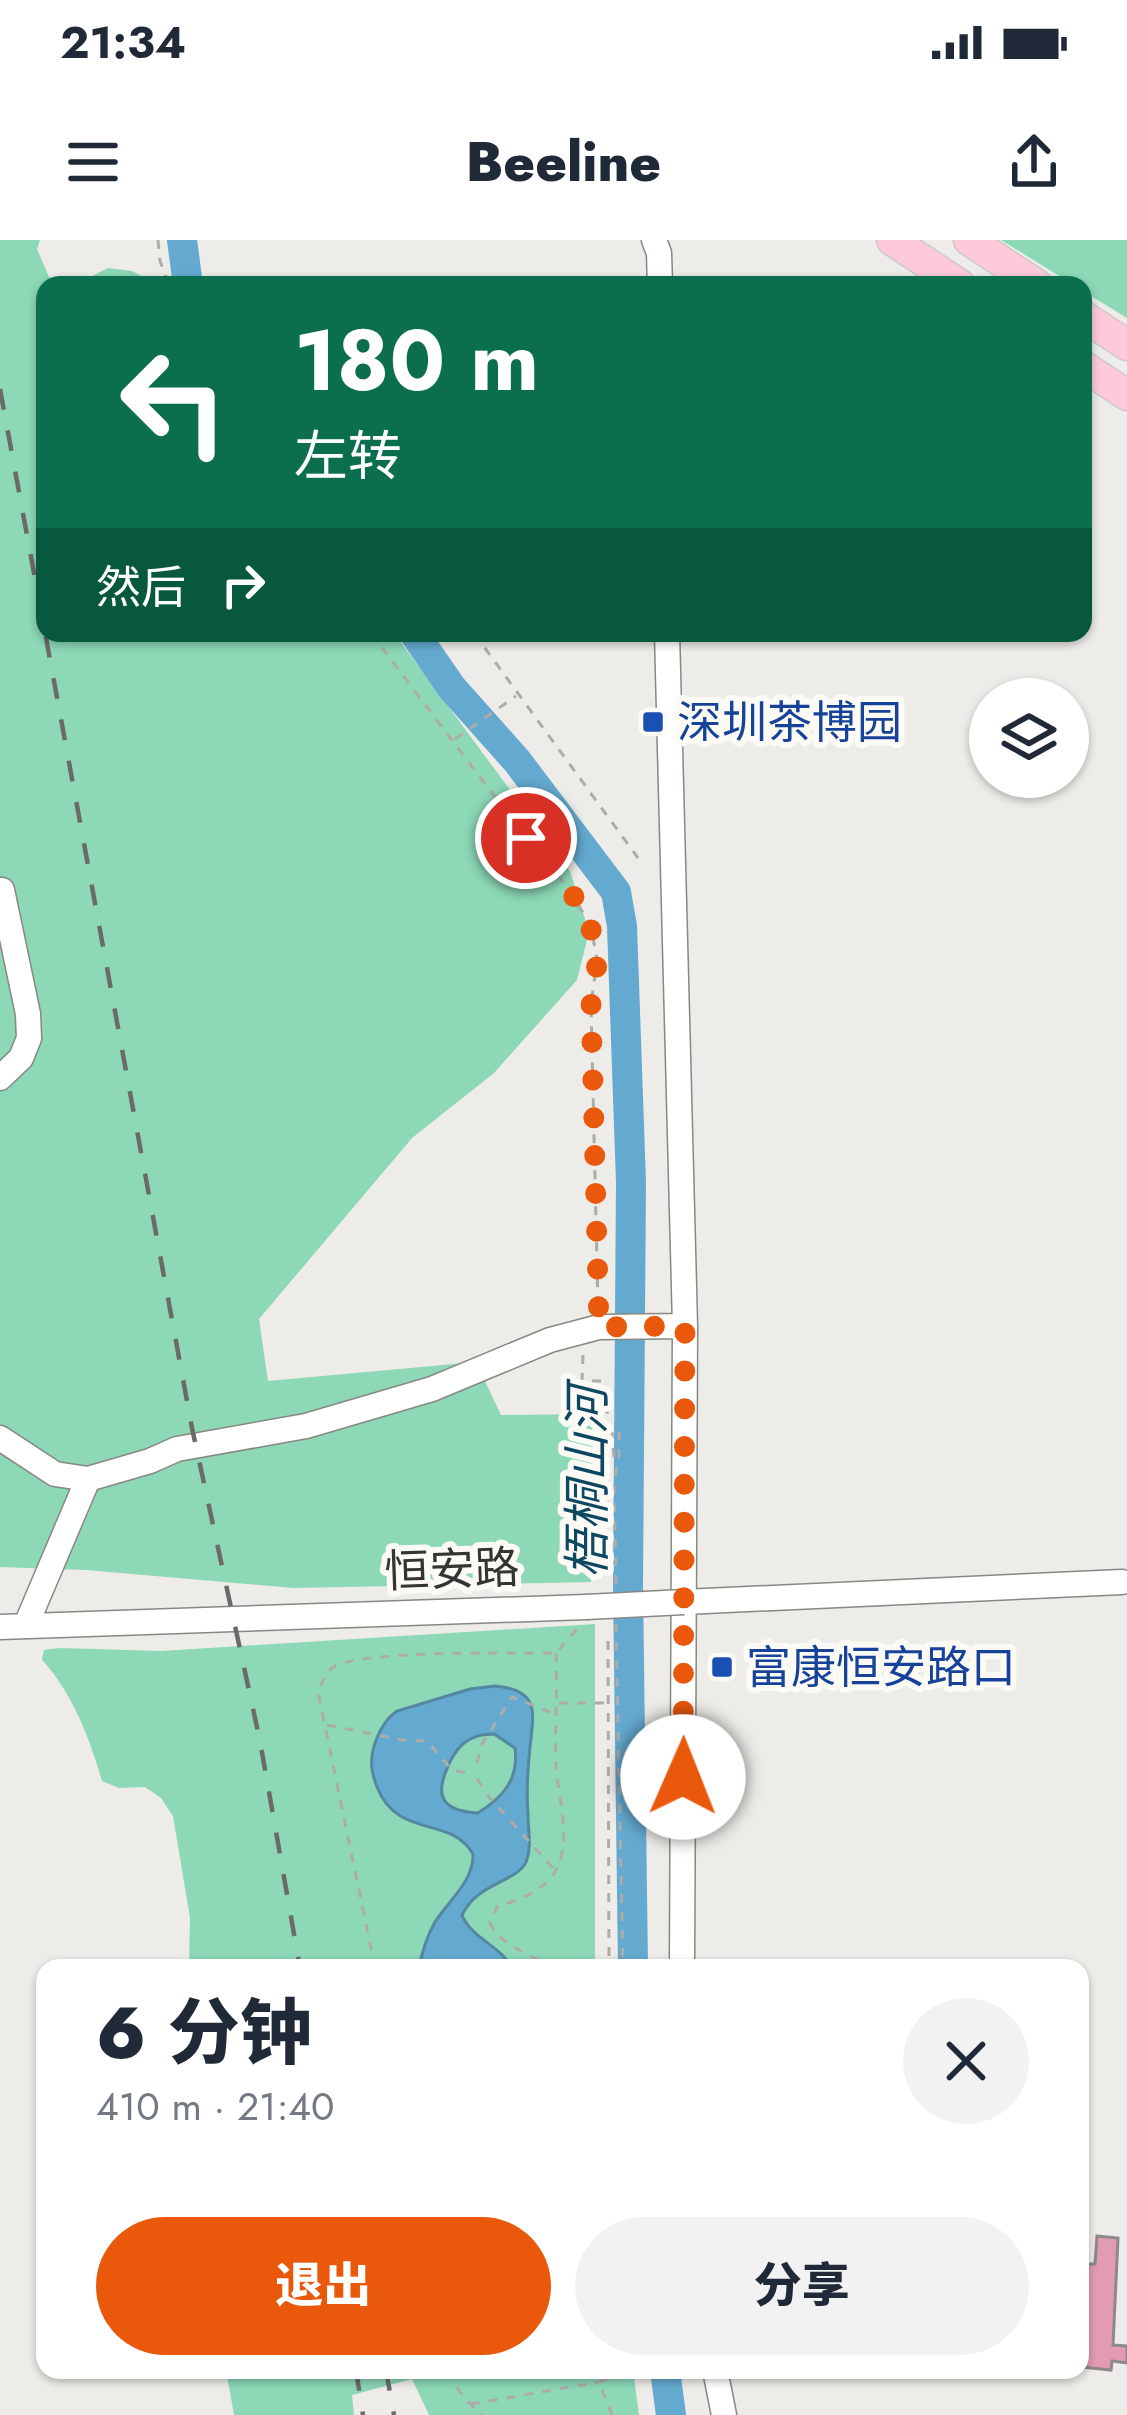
<!DOCTYPE html>
<html lang="zh">
<meta charset="utf-8">
<style>
:root{--surface:#fff;--page:#f2f2f3;--text:#1f2937;--muted:#747a83;--accent:#ea580c}
body{margin:0;font-family:Jost,"Noto Sans SC",sans-serif;background:var(--page);color:var(--text);height:100vh;display:flex;flex-direction:column;font-size:45px;white-space:nowrap}
*{box-sizing:border-box;margin:0}
p{font-size:39px;color:var(--muted)}
.icon{flex:none;width:66px;height:66px;fill:none;stroke:currentColor;stroke-width:2;stroke-linecap:round;stroke-linejoin:round}
.map{position:relative;flex:1;overflow:hidden}
.sheet{position:absolute;left:36px;top:1719px;width:1053px;height:420px;display:flex;flex-direction:column;background:var(--surface);border-radius:24px;box-shadow:0 3px 9px #0004}
.sheet>*{flex:none}
.banner{position:absolute;left:36px;top:36px;width:1056px;height:366px;border-radius:24px;box-shadow:0 3px 9px #0004;background:#0b6e4f;color:#fff;overflow:hidden}
.buttons{position:absolute;left:969px;top:438px;display:grid;gap:24px}
.buttons a{display:grid;place-items:center;width:120px;height:120px;border-radius:50%;background:var(--surface);box-shadow:0 3px 9px #0004;font-size:60px}
.pin{position:absolute;display:grid;place-items:center;width:102px;height:102px;color:#fff;margin:-51px;border:6px solid #fff;border-radius:50%;box-shadow:0 3px 12px #0007}
.me{position:absolute;width:132px;margin:-66px;rotate:1deg;stroke-linejoin:round;filter:drop-shadow(0 0 9px #0008)}
.turn{display:flex;align-items:center;gap:42px;height:252px;padding:0 60px;font-size:54px}
.turn .icon{width:156px;height:156px;stroke-width:2.5}
.turn b{display:block;font-size:84px;line-height:102px}
.then{display:flex;align-items:center;height:114px;padding:0 60px;background:#0003;gap:24px;font-size:45px}
.round{display:grid;place-items:center;flex:none;width:126px;height:126px;border-radius:63px;background:var(--page)}
.summary{display:flex;align-items:center;justify-content:space-between;height:204px;padding:0 60px}
h1{font-size:72px;font-weight:800;line-height:90px}
.action{display:flex;gap:24px;margin-top:auto;padding:24px 60px}
.action a{flex:1;height:138px;border-radius:72px;background:var(--accent);color:#fff;font-size:48px;font-weight:800;line-height:138px;text-align:center}
.action a+a{background:var(--page);color:var(--text)}
.status{display:flex;justify-content:space-between;align-items:center;height:84px;padding:0 60px;background:var(--surface);direction:ltr}
.status svg{height:33px;fill:currentColor}
header{display:flex;justify-content:space-between;align-items:center;height:156px;padding:0 60px;background:var(--surface);font-size:54px;font-weight:800}
.map>svg:first-child{display:block}
.green{fill:#8cd8b7}
.water{fill:#64aad0;stroke:#5687a1;stroke-width:3;fill-rule:evenodd}
.lines{fill:none;stroke-linecap:round;stroke-linejoin:round}
.river{stroke:#64aad0;stroke-width:30}
.building{fill:#e29bb3;stroke:#8d888a;stroke-width:3}
.minor-casing{stroke:#888782;stroke-width:27}
.major-casing{stroke:#cacaca;stroke-width:33}
.path{stroke:#aeaca9;stroke-width:3;stroke-dasharray:9 9;stroke-linecap:butt}
.minor{stroke:#fff;stroke-width:24}
.major{stroke:#fecada;stroke-width:30}
.rail{stroke:#6b6a68;stroke-width:4.5;stroke-dasharray:21 21;stroke-linecap:butt}
.minor-bridge-casing{stroke:#888782;stroke-width:27;stroke-linecap:butt}
.minor-bridge{stroke:#fff;stroke-width:24}
.route{stroke:#ea580c;stroke-width:21;stroke-dasharray:0 37.8}
.transit-dot{fill:#1a4fb4;stroke:#fbfaf5;stroke-width:4.5}
.labels{text-anchor:middle;stroke-width:12;stroke-linejoin:round;paint-order:stroke}
.transit-label{font-size:45px;fill:#164399;stroke:#fbfaf5;text-anchor:start}
.street-label{font-size:45px;fill:#343432;stroke:#fbfaf5}
.water-label{font-size:48px;font-style:italic;fill:#0e4762;stroke:#fbfaf5}
</style>
<div class="status"><b>21:34</b><svg viewBox="0 0 49 12"><path d="M0 12V9h3v3zM5 12V6h3v6zM10 12V3h3v9zM15 12V0h3v12zM26 1h20v11H26zM47 4h2v5h-2z"/></svg></div>
<header><svg class="icon" aria-label="menu" viewBox="0 0 24 24"><path d="M4 6h16M4 12h16M4 18h16"/></svg>Beeline<svg class="icon" aria-label="share" viewBox="0 0 24 24"><path d="M12 15V3M7 8l5-5 5 5M5 13v7h14v-7"/></svg></header>
<div class="map">
<svg width="1127" height="2175" viewBox="0 0 1127 2175">
<rect width="100%" height="100%" fill="#eeece8"/>
<!-- green -->
<path class="green" d="M 0,0 L 40,0 L 37,9 L 49,37 L 61,45 L 45,45 L 45,393 L 394,393 L 570,631 L 589,692 L 577,740 L 494,833 L 412,898 L 259,1079 L 268,1141 L 476,1122 L 501,1175 L 592,1174 L 591,1342 L 293,1348 L 86,1330 L 0,1327 Z
M 1001,0 L 1127,0 L 1127,78 L 1083,51 L 1083,45 L 1074,45 Z
M 108,28 L 132,31 L 160,45 L 75,45 Z
M 595,1384 L 595,1728 L 189,1728 L 190,1678 L 173,1576 L 161,1558 L 145,1547 L 119,1548 L 102,1541 C 90,1499 72,1452 42,1420 L 44,1410 L 60,1408 L 161,1411 Z
M 226,2130 L 633,2130 L 639,2175 L 429,2175 L 412,2139 L 352,2155 L 354,2175 L 234,2175 Z"/>
<!-- water -->
<path class="water" d="M 495,1446 C 506,1447 523,1450 529,1461 C 535,1471 532,1487 531,1498 C 528,1523 526,1549 528,1574 C 528,1589 532,1607 526,1622 C 517,1642 478,1642 462,1675 C 471,1698 501,1706 512,1728 L 419,1728 C 422,1712 427,1696 435,1682 C 449,1660 474,1641 473,1614 C 451,1575 398,1600 377,1547 C 372,1534 370,1524 373,1510 C 377,1495 384,1480 397,1471 L 470,1449 ZM 494,1494 L 515,1508 C 519,1540 503,1557 478,1573 C 443,1571 433,1557 449,1524 C 454,1513 463,1501 475,1497 C 481,1494 488,1495 494,1494 Z"/>
<g class="lines">
<!-- river -->
<path class="river" d="M 182,0 L 188,45
M 414,393 L 452,448 L 517,521 L 616,652 L 622,686 L 631,942 L 628,1346 L 633,1728
M 665,2130 L 671,2175"/>
</g>
<!-- building -->
<path class="building" d="M 1097,1996 L 1118,1998 L 1113,2105 L 1127,2106 L 1127,2123 L 1112,2121 L 1111,2130 L 1080,2127 L 1080,2088 L 1081,2076 L 1085,2076 L 1087,2024 L 1095,2024 Z"/>
<g class="lines">
<defs>
<path id="minor" d="M 654,0 L 659,13 L 660,45
M 667,393 L 685,1086 L 682,1728
M 0,838 L 21,818 L 29,798 L 28,774 L 2,650
M 0,1198 L 55,1234 L 88,1239 L 150,1221 L 177,1209 L 306,1186 L 432,1149 L 550,1100 L 599,1087 L 685,1086
M 684,1362 L 1122,1342
M 26,1385 L 88,1239
M 0,1387 L 586,1367
M 715,2130 L 724,2175"/>
<path id="major" d="M 892,0 L 960,45
M 969,0 L 1037,45
M 1083,76 L 1127,105
M 1083,126 L 1127,155"/>
</defs>
<!-- minor casing -->
<use href="#minor" class="minor-casing"/>
<!-- major casing -->
<use href="#major" class="major-casing"/>
<!-- path -->
<path class="path" d="M 158,0 L 160,21 L 169,45
M 371,393 L 526,598 L 566,645 L 591,686 L 597,720 L 591,765 L 598,1067
M 474,393 L 638,618
M 455,499 L 516,456
M 583,1115 L 582,1141 L 604,1141 L 607,1156 L 608,1294
M 609,1193 L 612,1193 L 614,1216 L 619,1217
M 616,1344 L 614,1242 L 619,1217 L 619,1184
M 616,1384 L 623,1728
M 608,1401 L 609,1728
M 559,1463 L 609,1463
M 327,1485 L 402,1500 L 427,1501 L 452,1530 L 467,1533
M 477,1523 L 482,1504 L 512,1457 L 555,1474
M 477,1539 L 489,1557 L 554,1629
M 375,1728 L 318,1452 C 322,1443 325,1434 332,1428 C 358,1409 516,1414 556,1413 L 577,1389
M 554,1728 C 531,1715 502,1707 490,1683 L 497,1667 C 517,1660 540,1653 553,1635 C 574,1604 558,1559 556,1525 C 554,1488 558,1450 556,1413
M 451,2130 C 454,2150 468,2162 482,2175
M 471,2164 L 599,2142
M 612,2175 L 599,2142 L 630,2130"/>
<!-- minor -->
<use href="#minor" class="minor"/>
<!-- major -->
<use href="#major" class="major"/>
<!-- rail -->
<path class="rail" d="M 0,149 L 192,1188 L 260,1501 L 300,1728
M 356,2130 L 363,2175
M 386,2130 L 394,2175"/>
<defs>
<path id="minor-bridge" d="M 586,1367 L 684,1362"/>
</defs>
<!-- minor-bridge casing -->
<use href="#minor-bridge" class="minor-bridge-casing"/>
<!-- minor-bridge -->
<use href="#minor-bridge" class="minor-bridge"/>
</g>
<g class="lines">
<!-- route -->
<path class="route" d="M 526,598 C 556,633 594,670 597,718 C 597,733 593,750 591,765 L 599,1087 L 685,1086 L 683,1537"/>
</g>
<!-- markers -->
<g class="transit-dot">
<rect x="641" y="470" width="24" height="24" rx="6"/>
<rect x="710" y="1415" width="24" height="24" rx="6"/>
</g>
<g class="labels">
<!-- transit labels -->
<g class="transit-label">
<text x="677" y="498">深圳茶博园</text>
<text x="746" y="1443">富康恒安路口</text>
</g>
<!-- street labels -->
<g class="street-label">
<text transform="translate(452 1329) rotate(-2)" y="16">恒安路</text>
</g>
<!-- water labels -->
<g class="water-label">
<text transform="translate(587 1242) rotate(-90)" y="17">梧桐山河</text>
</g>
</g>
</svg>
<div class="buttons">
<a><svg class="icon" aria-label="layers" viewBox="0 0 24 24"><path d="M12 4l9 5-9 5-9-5zM3 14l9 5 9-5"/></svg></a>
</div>
<div class="pin" style="left:526px;top:598px;background:#d93025"><svg class="icon" aria-label="arrive" viewBox="0 0 24 24"><path d="M6 21V4h12l-3 4 3 4H6"/></svg></div>
<svg class="me" style="left:683px;top:1537px" viewBox="-20 -20 40 40"><circle r="19" fill="#fff"/><path d="M0-13L10 11 0 6-10 11z" fill="#ea580c"/></svg>
<div class="banner">
<div class="turn"><svg class="icon" aria-label="left" viewBox="0 0 24 24"><path d="M17 20v-9H6M10 6l-5 5 5 5"/></svg><div><b>180 m</b>左转</div></div>
<div class="then">然后<svg class="icon" aria-label="right" viewBox="0 0 24 24"><path d="M7 20v-9h11M14 6l5 5-5 5"/></svg></div>
</div>
<section class="sheet">
<div class="summary"><div><h1>6 分钟</h1><p>410 m · 21:40</p></div><a class="round"><svg class="icon" aria-label="close" viewBox="0 0 24 24"><path d="M6 6l12 12M18 6L6 18"/></svg></a></div>
<div class="action"><a>退出</a><a>分享</a></div>
</section>
</div>
